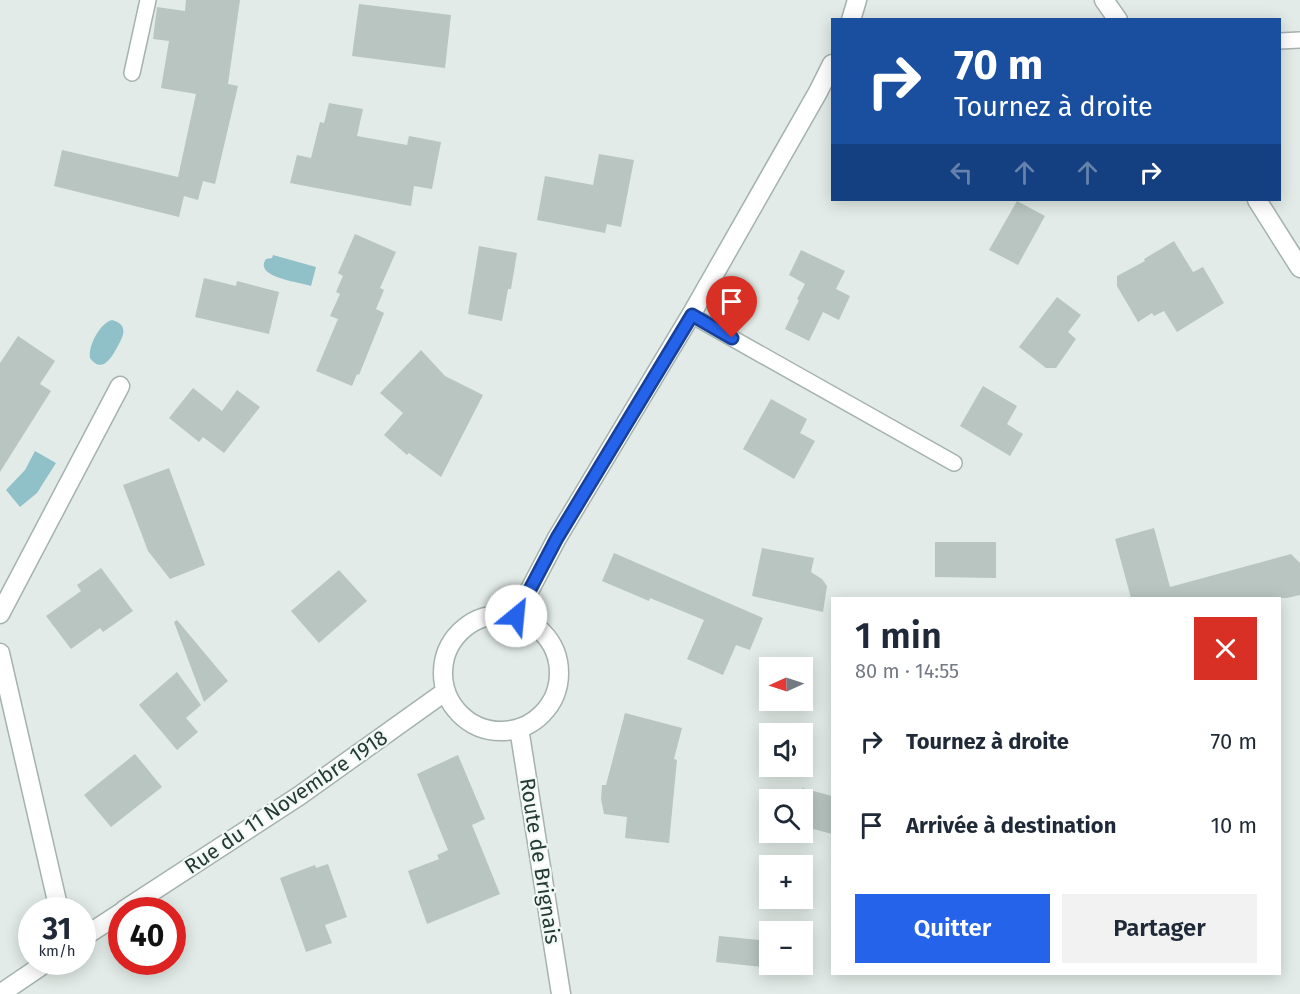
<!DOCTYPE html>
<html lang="fr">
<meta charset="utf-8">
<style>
:root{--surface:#fff;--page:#f2f2f3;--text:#1f2937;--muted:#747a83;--accent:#2563eb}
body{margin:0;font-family:"Fira Sans",sans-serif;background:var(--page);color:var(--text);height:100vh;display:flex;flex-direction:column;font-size:22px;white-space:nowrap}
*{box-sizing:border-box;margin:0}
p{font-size:20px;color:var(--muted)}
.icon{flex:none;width:33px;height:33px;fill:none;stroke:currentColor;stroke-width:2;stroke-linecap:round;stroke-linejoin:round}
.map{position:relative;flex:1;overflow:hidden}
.side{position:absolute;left:831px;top:597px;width:450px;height:378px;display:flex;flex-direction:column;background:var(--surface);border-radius:0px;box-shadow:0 3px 15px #0003}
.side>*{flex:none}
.banner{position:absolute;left:831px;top:18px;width:450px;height:183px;border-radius:0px;box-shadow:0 3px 15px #0003;background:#1a4fa0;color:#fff;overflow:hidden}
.needle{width:39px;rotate:267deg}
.fabs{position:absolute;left:759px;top:657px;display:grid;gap:12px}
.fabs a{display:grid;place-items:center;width:54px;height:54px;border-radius:0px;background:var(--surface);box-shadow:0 3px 15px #0003;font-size:30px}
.speed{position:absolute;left:18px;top:897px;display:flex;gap:12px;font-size:30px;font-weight:700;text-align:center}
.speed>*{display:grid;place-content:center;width:78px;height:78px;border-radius:50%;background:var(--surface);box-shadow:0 3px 15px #0003;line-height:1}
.speed small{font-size:15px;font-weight:400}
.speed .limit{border:9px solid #d22;background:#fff;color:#111}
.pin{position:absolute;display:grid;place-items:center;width:51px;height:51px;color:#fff;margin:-62px -26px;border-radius:50% 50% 50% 0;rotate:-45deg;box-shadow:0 0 6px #0007}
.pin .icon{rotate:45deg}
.me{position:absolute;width:66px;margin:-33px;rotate:28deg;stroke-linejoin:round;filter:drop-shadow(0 0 4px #0008)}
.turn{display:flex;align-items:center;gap:21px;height:126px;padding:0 24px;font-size:27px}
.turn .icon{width:78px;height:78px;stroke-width:2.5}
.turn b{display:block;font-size:42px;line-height:51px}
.lanes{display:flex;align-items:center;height:57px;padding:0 24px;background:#0003;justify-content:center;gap:30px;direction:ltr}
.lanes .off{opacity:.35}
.round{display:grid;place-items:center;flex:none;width:63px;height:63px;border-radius:0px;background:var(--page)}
.summary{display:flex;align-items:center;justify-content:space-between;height:102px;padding:0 24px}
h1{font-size:36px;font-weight:600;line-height:45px}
.button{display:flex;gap:12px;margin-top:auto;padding:12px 24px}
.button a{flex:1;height:69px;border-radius:0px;background:var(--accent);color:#fff;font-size:24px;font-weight:600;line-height:69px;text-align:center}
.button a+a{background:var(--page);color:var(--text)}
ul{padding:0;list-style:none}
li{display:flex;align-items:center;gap:18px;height:84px;padding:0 24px}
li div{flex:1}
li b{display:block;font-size:22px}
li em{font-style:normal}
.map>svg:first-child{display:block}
.water{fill:#90c1c9}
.building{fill:#b8c5c0}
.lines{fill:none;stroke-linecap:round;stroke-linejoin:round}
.service-casing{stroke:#a5b2ae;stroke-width:18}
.minor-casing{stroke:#a5b2ae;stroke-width:21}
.tertiary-casing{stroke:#a5b2ae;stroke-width:21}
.service{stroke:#fff;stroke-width:15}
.minor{stroke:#fff;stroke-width:18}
.tertiary{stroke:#fff;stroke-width:18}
.route-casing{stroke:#184099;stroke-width:15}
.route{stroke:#2563eb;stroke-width:10}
.labels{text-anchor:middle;stroke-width:4.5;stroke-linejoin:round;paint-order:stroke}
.street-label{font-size:21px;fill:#243a34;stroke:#f2f8f5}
</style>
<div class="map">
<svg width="1300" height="994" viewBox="0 0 1300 994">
<rect width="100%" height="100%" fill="#e2ebe7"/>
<!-- water -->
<path class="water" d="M 273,255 L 316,267 L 311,286 C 298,282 253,277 266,259 L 272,258 Z
M 112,320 C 131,325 122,339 115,351 C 109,362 100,372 90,358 C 88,346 100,323 112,320 Z
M 35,451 L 56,463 L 37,493 L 20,507 L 6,490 L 25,470 Z"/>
<!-- building -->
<path class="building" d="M 186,0 L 240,0 L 228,84 L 238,86 L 215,184 L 203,181 L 198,200 L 184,196 L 179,217 L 54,186 L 62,150 L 178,177 L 196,94 L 161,88 L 169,41 L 153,39 L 157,7 L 185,11 Z
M 359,4 L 451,15 L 445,68 L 352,56 Z
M 329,103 L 363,109 L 357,136 L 407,145 L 409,136 L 441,142 L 432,189 L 414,186 L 411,206 L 290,183 L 297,155 L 311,158 L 320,122 L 324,123 Z
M 599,154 L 634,160 L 621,227 L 607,224 L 605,233 L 537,220 L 545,176 L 593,185 Z
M 1017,201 L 1045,216 L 1018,265 L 989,250 Z
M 355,234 L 396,252 L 380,288 L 384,290 L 376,309 L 384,313 L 359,375 L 357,374 L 352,386 L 316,371 L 338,319 L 330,316 L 340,294 L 336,292 L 343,276 L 338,273 Z
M 1174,241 L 1193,272 L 1203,267 L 1224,303 L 1177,332 L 1164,311 L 1154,316 L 1152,313 L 1138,322 L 1117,286 L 1117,276 L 1145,261 L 1144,259 Z
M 479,246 L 517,253 L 511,289 L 508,289 L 502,321 L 468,314 Z
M 801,250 L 845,271 L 836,289 L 850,296 L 839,320 L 823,312 L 809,341 L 785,329 L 799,300 L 797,299 L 805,284 L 789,275 Z
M 204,278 L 236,286 L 237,281 L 279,292 L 269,334 L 195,317 Z
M 1057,297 L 1081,315 L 1068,332 L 1076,339 L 1056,368 L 1046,368 L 1019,347 Z
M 18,336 L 55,361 L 40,384 L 51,391 L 0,472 L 0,363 Z
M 421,350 L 445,376 L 483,395 L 441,477 L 409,453 L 407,455 L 384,435 L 403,413 L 380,393 Z
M 983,386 L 1017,406 L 1007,424 L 1023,434 L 1010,456 L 960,426 Z
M 193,388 L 222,411 L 237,390 L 260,407 L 224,453 L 203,437 L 199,442 L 169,418 Z
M 771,399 L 807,419 L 800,433 L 815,441 L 794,479 L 743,449 Z
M 169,468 L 205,565 L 170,579 L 148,551 L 123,485 Z
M 1154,528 L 1170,587 L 1291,554 L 1300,563 L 1300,595 L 1287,598 L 1131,598 L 1115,539 Z
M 935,542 L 996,542 L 996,578 L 935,577 Z
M 762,548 L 814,558 L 811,572 L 822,579 L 827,586 L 823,612 L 752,596 Z
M 614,553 L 763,618 L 750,650 L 736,645 L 723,675 L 687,659 L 704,620 L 650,598 L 649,601 L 602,581 Z
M 101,568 L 133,611 L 103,632 L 100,628 L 71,649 L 46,616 L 81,591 L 77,585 Z
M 339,570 L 367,601 L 319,643 L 291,611 Z
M 177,620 L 228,681 L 204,702 L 174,622 Z
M 177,672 L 201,705 L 186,718 L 198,732 L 177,750 L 139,705 Z
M 625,713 L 682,728 L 674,759 L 677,760 L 669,843 L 625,838 L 627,817 L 604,814 L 601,799 L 602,785 L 606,785 Z
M 135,754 L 162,787 L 111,827 L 84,795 Z
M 458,755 L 485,819 L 472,825 L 500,894 L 427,924 L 408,871 L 439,859 L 437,855 L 448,850 L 417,774 Z
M 802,788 L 832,796 L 832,834 L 802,826 Z
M 328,864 L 347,917 L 325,925 L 332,943 L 306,952 L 280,878 L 315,865 L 316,868 Z
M 719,936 L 770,941 L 770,968 L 716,962 Z"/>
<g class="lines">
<defs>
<path id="service" d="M 1280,41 L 1300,40
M 132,73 L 148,0
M 691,315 L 954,463"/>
<path id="minor" d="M 1104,0 L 1118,20
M 1257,200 L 1300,268
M 0,614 L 120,386
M 0,653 L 59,910"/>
<path id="tertiary" d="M 851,20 L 857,0
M443 673a58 58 0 1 1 116 0a58 58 0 1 1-116 0Z
M 516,616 L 557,538 L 691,315 L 818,92 L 832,64
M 519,728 L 561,994
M 124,910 L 299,796 L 446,691
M 82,938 L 122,912
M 0,994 L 47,962"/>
</defs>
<!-- service casing -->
<use href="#service" class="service-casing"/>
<!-- minor casing -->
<use href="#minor" class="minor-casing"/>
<!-- tertiary casing -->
<use href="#tertiary" class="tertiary-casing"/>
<!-- service -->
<use href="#service" class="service"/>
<!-- minor -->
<use href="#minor" class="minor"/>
<!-- tertiary -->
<use href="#tertiary" class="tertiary"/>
</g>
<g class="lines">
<defs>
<path id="route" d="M 516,616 L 557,538 L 692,315 L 732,338"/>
</defs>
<!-- route casing -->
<use href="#route" class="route-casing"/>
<!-- route -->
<use href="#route" class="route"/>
</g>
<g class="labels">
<!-- street labels -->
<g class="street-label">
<text transform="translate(286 802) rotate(-34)" y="7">Rue du 11 Novembre 1918</text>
<text transform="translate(540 861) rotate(81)" y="7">Route de Brignais</text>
</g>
</g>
</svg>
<div class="fabs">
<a><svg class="needle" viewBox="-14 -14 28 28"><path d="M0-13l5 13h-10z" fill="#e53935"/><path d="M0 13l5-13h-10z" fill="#747a83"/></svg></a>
<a><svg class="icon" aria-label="sound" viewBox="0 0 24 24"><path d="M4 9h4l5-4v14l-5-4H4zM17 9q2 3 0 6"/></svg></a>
<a><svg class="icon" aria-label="search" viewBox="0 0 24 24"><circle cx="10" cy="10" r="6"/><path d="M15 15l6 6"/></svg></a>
<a>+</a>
<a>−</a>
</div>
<div class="speed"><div>31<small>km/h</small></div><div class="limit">40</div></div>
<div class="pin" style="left:732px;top:338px;background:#d93025"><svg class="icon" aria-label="arrive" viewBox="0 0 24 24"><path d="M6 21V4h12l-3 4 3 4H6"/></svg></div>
<svg class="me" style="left:516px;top:616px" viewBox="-20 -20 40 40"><circle r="19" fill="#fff"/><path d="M0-13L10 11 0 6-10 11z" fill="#2563eb"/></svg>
<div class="banner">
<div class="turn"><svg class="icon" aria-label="right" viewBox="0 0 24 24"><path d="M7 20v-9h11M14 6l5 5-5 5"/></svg><div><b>70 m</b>Tournez à droite</div></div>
<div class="lanes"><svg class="icon off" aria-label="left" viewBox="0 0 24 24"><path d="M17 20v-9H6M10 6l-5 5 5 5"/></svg><svg class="icon off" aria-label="ahead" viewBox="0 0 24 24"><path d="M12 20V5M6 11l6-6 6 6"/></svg><svg class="icon off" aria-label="ahead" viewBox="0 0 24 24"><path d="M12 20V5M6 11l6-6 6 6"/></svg><svg class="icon" aria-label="right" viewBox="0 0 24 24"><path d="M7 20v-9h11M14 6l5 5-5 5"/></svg></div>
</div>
<section class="side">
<div class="summary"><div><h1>1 min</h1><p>80 m · 14:55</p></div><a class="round" style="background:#d93025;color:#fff"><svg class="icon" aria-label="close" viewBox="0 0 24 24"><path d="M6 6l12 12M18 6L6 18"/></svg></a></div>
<ul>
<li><svg class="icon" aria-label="right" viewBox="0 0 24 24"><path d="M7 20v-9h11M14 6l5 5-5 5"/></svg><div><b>Tournez à droite</b></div><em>70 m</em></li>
<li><svg class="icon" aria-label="arrive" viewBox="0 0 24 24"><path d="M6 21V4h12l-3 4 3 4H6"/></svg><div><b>Arrivée à destination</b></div><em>10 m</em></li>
</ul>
<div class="button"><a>Quitter</a><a>Partager</a></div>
</section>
</div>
